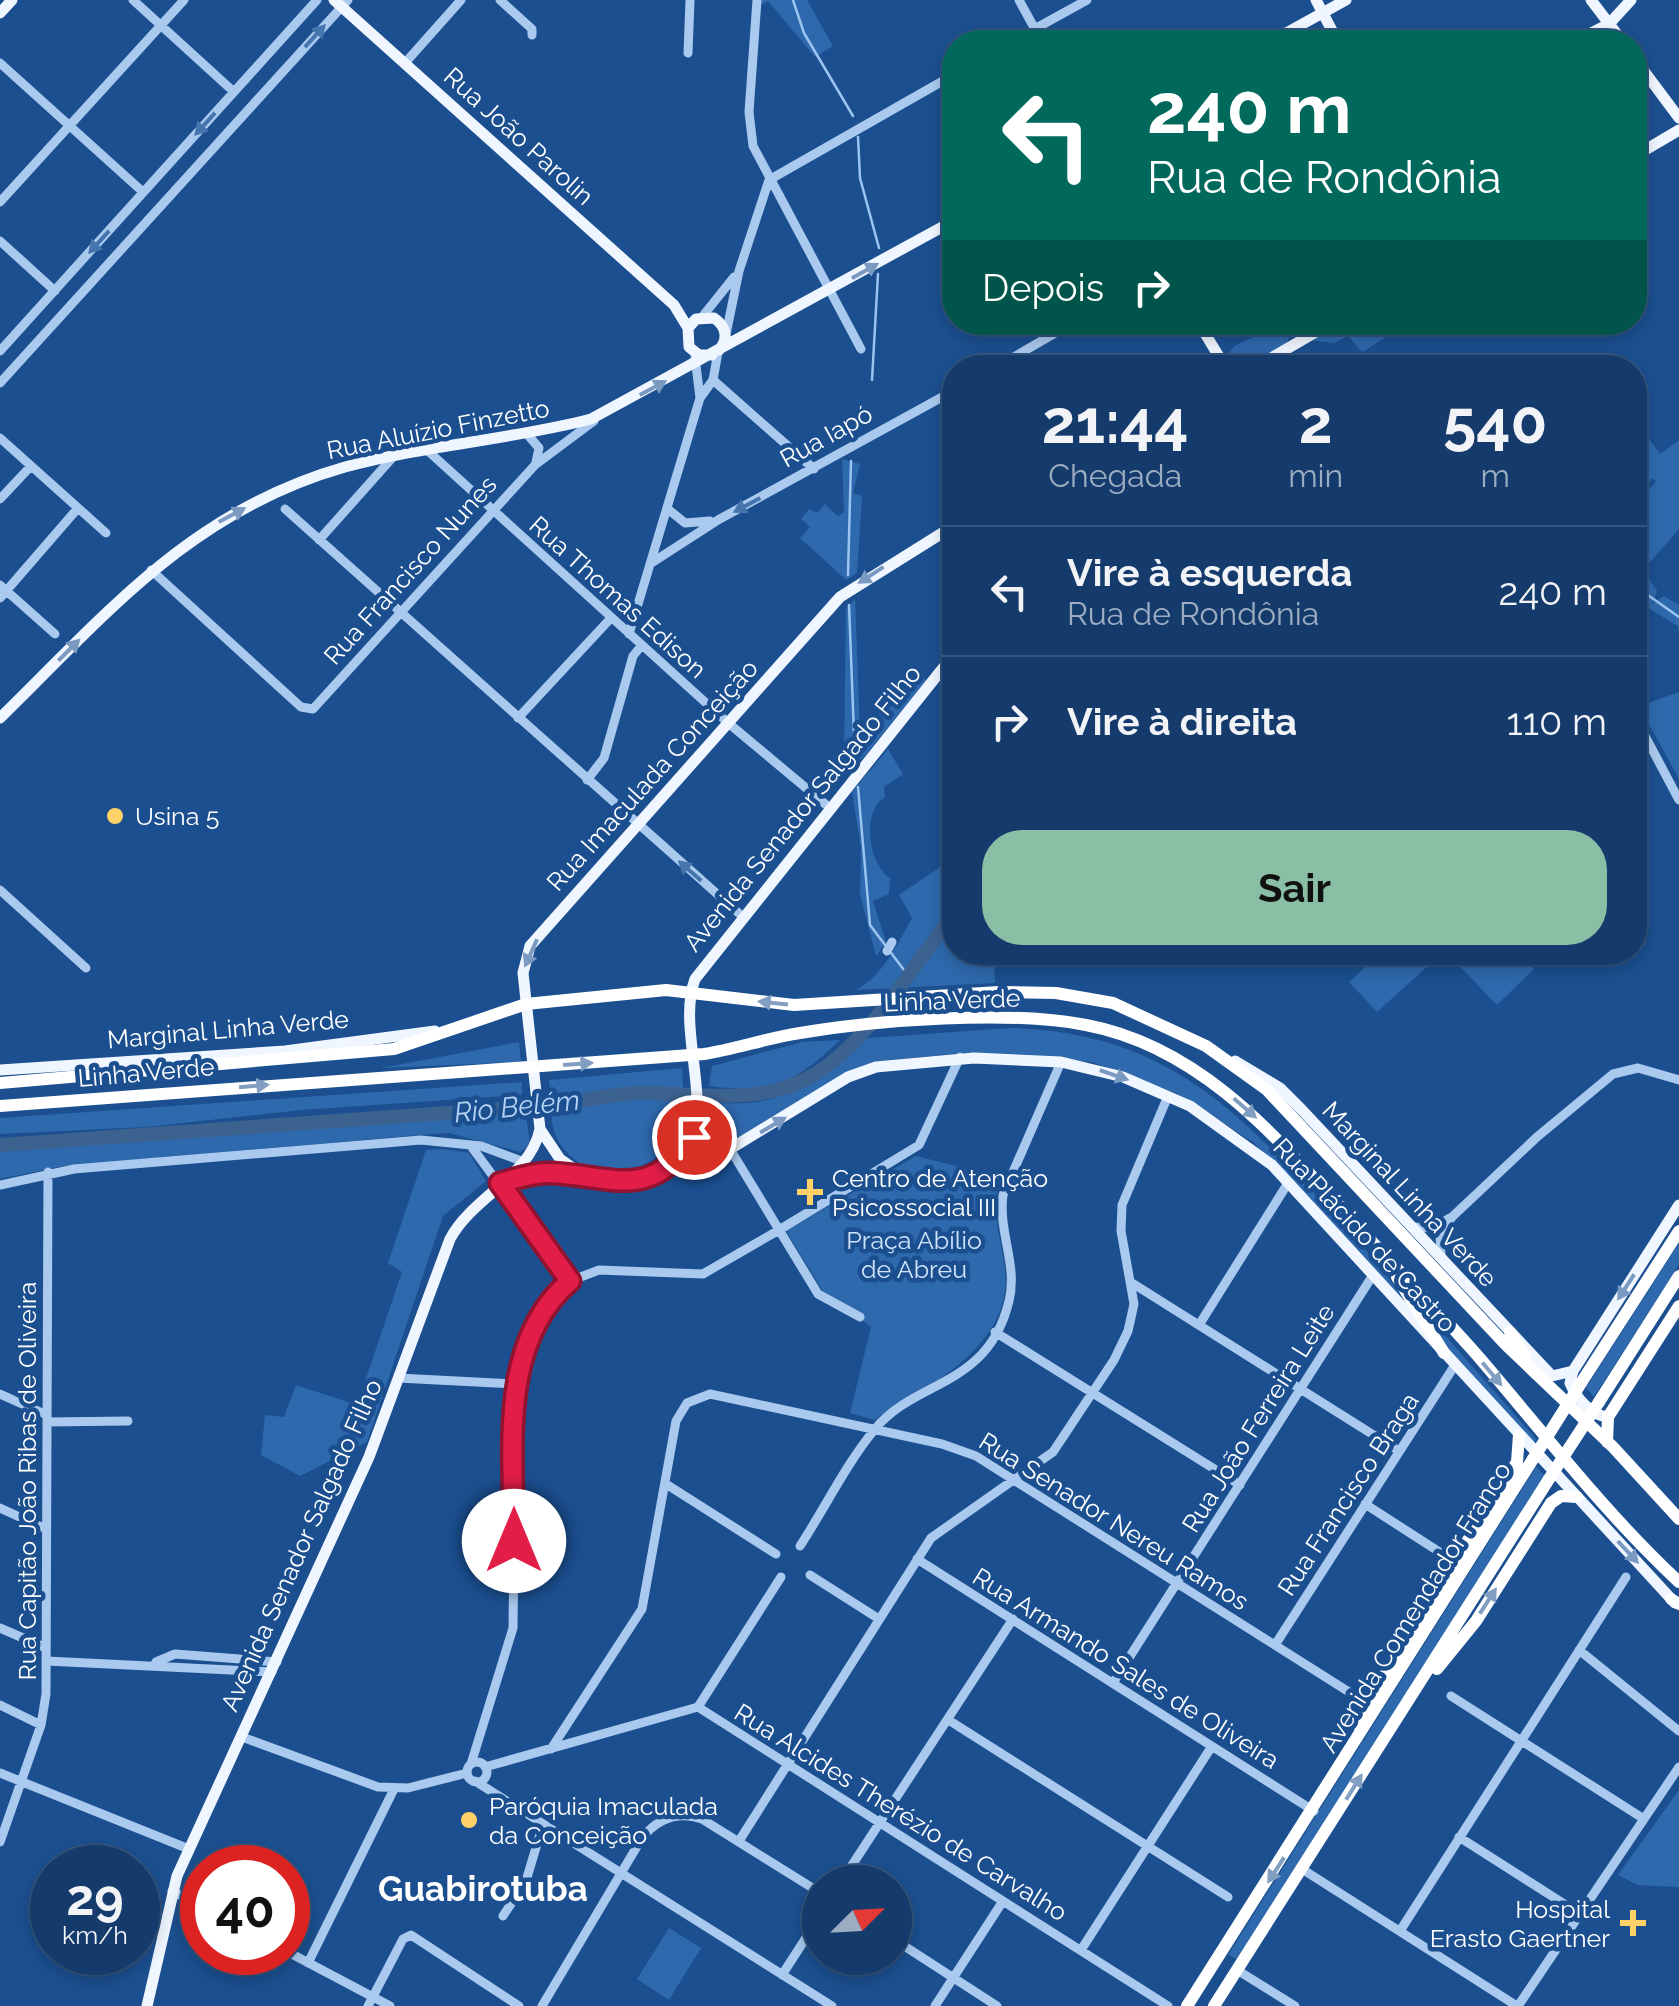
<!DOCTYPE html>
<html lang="pt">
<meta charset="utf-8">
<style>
:root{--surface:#143b6b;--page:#214673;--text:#f1f3f6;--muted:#9dadc1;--line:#33557e;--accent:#8abfa5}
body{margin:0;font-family:Raleway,sans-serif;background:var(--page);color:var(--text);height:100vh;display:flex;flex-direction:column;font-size:38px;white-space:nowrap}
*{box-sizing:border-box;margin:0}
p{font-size:32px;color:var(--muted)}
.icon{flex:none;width:55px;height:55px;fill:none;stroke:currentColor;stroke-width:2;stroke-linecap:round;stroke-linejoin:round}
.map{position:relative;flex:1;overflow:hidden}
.drawer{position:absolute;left:942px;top:355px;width:705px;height:610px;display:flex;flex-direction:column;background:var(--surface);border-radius:40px;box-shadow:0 5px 15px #0003,0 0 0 2px var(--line)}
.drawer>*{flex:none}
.top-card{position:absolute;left:942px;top:30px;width:705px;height:305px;border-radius:40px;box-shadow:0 5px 15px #0003,0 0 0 2px var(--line);background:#00695c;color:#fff;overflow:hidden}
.needle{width:65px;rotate:66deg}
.tools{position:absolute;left:802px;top:1865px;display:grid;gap:20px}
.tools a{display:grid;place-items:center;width:110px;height:110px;border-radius:50%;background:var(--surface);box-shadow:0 5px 15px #0003,0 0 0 2px var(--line);font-size:50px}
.speed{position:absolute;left:30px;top:1845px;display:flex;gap:20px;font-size:50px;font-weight:700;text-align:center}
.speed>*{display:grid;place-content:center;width:130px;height:130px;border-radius:50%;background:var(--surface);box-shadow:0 5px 15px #0003,0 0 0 2px var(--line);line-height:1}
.speed small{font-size:25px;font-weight:400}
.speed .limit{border:15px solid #d22;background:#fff;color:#111}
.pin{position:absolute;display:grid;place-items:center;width:85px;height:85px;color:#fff;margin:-42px;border:5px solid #fff;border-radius:50%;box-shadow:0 2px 10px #0007}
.me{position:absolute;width:110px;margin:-55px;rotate:0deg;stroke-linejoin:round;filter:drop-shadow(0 0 8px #0008)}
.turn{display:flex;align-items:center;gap:35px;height:210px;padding:0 40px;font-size:45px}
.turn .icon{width:130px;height:130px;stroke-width:2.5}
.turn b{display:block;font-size:70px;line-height:85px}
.then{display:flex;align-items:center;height:95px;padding:0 40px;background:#0003;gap:20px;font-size:38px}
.eta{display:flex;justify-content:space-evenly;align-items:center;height:170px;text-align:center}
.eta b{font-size:60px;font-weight:700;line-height:70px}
.action{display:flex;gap:20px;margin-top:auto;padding:20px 40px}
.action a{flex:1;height:115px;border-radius:40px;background:var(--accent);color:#111;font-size:40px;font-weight:700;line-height:115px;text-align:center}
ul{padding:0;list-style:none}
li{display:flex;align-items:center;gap:30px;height:130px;padding:0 40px;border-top:2px solid var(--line)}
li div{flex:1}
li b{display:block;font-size:38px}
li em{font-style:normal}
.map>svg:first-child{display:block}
.green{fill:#2e69ad}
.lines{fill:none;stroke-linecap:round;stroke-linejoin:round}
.stream{stroke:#9cc4f0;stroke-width:2.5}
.river{stroke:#3c6290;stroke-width:14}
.minor{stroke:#a9c9ee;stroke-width:9}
.major{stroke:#f0f6ff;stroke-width:11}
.highway{stroke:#fff;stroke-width:12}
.highway-bridge{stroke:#fff;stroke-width:12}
.oneway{fill:#4674ac}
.oneway2{fill:#7b9ac1}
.oneway3{fill:#829ec1}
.route-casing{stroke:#92132f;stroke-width:25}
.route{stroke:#e11d48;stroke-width:18}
.poi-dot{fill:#ffd166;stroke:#1b4f8f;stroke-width:4}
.labels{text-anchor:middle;stroke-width:9;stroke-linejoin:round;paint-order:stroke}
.street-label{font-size:25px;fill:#fff;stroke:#1b4f8f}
.poi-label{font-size:25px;fill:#fff;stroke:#1b4f8f;text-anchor:start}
.park-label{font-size:25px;fill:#cfe3fa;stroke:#1b4f8f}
.water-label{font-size:28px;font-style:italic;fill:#b5d3f5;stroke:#1b4f8f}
.district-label{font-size:35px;font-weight:bold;fill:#fff;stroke:#1b4f8f}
</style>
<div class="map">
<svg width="1679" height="2006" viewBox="0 0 1679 2006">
<rect width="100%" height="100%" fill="#1b4f8f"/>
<!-- green -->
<path class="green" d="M 760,0 L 807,0 L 833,46 L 815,57 L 768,1 L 759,6 Z
M 1410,322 L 1362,352 L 1348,336 L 1334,343 L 1309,340 L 1337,323 Z
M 1284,323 L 1322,323 L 1289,336 L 1287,344 L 1244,367 L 1230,366 L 1226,359 L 1234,346 Z
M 1648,437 L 1660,454 L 1679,440 L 1679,529 L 1643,570 L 1657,591 L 1652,604 L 1664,596 L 1679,605 L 1679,632 L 1678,626 L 1648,608 L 1635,615 L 1635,502 L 1656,482 L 1652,478 L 1647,486 L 1640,483 L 1647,474 L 1635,459 L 1635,440 Z
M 842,459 L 860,464 L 853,493 L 862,496 L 857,573 L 846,580 L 800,538 L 810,527 L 801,519 L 809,509 L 817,513 L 825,504 L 838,516 L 844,512 Z
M 855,599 L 860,733 L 914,678 L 921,673 L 926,681 L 863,758 L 852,765 L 844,760 L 846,608 Z
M 1679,692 L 1679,779 L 1639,706 Z
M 888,749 L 903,774 L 884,787 L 885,797 C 861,811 868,864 890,878 L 889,894 L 873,901 L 886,942 L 876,956 L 860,894 L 861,848 L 852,792 Z
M 955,857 L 955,952 L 1000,953 L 994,963 L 995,983 L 856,990 C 883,976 897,944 912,918 L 899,895 Z
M 1381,953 L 1416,953 L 1428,966 L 1377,1012 L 1349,982 Z
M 1447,953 L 1518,953 L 1534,969 L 1497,1005 Z
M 1010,1028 C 1149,1032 1220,1092 1311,1190 C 1347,1227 1382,1265 1409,1309 L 1253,1142 L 1176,1093 L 1092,1062 L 962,1053 L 879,1061 L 750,1133 L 692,1158 L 713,1135 L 711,1102 C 781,1109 810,1087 855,1039 Z
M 840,1040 C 795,1083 772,1095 709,1086 L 712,1066 L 802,1042 Z
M 519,1042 L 521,1062 L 381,1068 Z
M 682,1068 L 685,1125 C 662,1169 600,1193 563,1148 C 548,1130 551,1101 549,1080 Z
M 522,1082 L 522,1095 L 301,1110 L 146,1127 L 0,1134 L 0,1118 Z
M 526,1114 L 530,1145 L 520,1152 L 449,1133 L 431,1134 L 63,1166 L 0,1179 L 0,1149 Z
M 444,1149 L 469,1153 L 486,1181 L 443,1216 L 367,1442 L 300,1476 L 261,1455 L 265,1415 L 284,1417 L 296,1385 L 357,1405 L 402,1272 L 388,1263 L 426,1150 Z
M 916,1156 L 1000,1177 C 990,1212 1001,1236 1005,1269 C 1014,1346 927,1387 874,1420 L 850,1413 L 871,1327 L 824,1293 L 786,1231 Z
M 1679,1243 L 1679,1265 L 1594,1397 L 1586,1388 Z
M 1414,1300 L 1536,1439 L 1533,1446 L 1452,1357 Z
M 1536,1467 L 1545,1476 L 1237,1959 L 1228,1955 Z
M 1679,1790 L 1679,1887 L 1638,1885 L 1618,1875 Z
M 669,1928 L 701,1948 L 669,2000 L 637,1979 Z"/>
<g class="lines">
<!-- stream -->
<path class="stream" d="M 793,0 L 804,33 L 853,116
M 858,137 L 860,178 L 879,248
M 872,380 L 878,274
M 848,575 L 851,461
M 1635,586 L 1679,617
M 849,605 L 855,761
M 858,787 L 870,925 L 907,974"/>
<!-- river -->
<path class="river" d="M 0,1145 L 545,1106 C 575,1104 606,1094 636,1093 C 697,1092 760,1108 815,1074 C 869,1041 916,962 955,912"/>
<!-- minor -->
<path class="minor" d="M 133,0 L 234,92
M 500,0 L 532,29 L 532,35
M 757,0 L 749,112 L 753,146 L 861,349
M 1019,0 L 1042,42
M 1011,42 L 1087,0
M 688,53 L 690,0
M 0,63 L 143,192
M 405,63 L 461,0
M 769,180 L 955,74
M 0,202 L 184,0
M 0,241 L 55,291
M 702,317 L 734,277
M 726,334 L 739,271 L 769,180
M 0,351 L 317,0
M 695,357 L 700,398
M 995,368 L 1074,322
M 713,380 L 814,469
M 0,383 L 348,0
M 528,435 L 539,448 L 536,462
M 0,438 L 106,533
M 428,451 L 727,722 L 830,808
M 0,499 L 31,466
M 285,509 L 743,917
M 669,510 L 685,523 L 710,521
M 319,540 L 393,457
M 653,562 L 718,520 L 955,390
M 151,570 L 301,707 L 313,709 L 535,465 L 594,421
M 0,585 L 55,634
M 0,598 L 78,508
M 629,634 L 700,398 L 713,380 L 718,352
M 1635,717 L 1679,800
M 518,718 L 611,618
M 587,780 L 604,758 L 633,656 L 642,645
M 0,890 L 86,968
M 887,951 L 892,942
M 471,1146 L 570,1281
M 730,1149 L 818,1294 L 860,1317
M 0,1185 L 74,1169 L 421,1140 L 481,1146 L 524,1162
M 1414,1227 L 1432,1228 L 1450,1218
M 1441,1256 L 1440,1235 L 1452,1217 L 1537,1137 L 1613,1074 L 1638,1068 L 1679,1080
M 1132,1283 L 1399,1451
M 1199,1325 L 1288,1183
M 995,1332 L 1240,1485
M 398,1378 L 515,1384
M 0,1394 L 47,1415
M 47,1422 L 128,1421
M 666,1484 L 776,1554
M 1365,1504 L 1441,1553
M 0,1508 L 46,1529
M 800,1546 C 825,1508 846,1464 875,1429 C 916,1379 988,1388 1009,1301 C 1018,1265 998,1232 1003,1195 L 1061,1062
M 917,1559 L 1314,1811
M 810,1575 L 879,1619
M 0,1628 L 46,1648
M 1275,1645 L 1455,1365
M 1579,1650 L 1679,1731
M 46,1661 L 272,1672
M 156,1662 L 175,1654 L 277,1662
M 1113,1683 L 1373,1275
M 1451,1696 L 1644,1819
M 0,1705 L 41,1725
M 698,1707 L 781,1577
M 950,1721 L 1228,1897
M 242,1737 L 378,1787 L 408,1788 L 467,1773
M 551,1749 L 642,1609 L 676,1421 L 687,1403 L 710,1394 L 942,1444 L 976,1456 L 1349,1692
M467 1772a10 10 0 1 1 20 0a10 10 0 1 1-20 0Z
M 471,1764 L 513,1628 L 516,1378 L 549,1302 L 570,1281 L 599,1270 L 703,1274 L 779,1230 L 919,1145 L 960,1057
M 485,1767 L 698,1707 L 1168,2006
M 0,1773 L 189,1849
M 475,1781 L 832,2006
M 1459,1837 L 1580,1914
M 739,1841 L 931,1538 L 1053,1452 L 1114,1360 L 1128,1331 L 1134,1304 L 1121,1231 L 1122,1205 L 1168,1096
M 0,1842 L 41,1725 L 46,1694 L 48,1172
M 1302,1869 L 1517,2006
M 841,1882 L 1013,1619
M 172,1891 L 202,1907
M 503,1916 L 526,1881 L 543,1824
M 1400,1931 L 1626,1577
M 895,1940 L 997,2006
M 1081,1950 L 1212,1746
M 288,1952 L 390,2006
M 308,1963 L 394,1789
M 1237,1970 L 1295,2006
M 782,1975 L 820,1916
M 368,2006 L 403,1939 L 411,1935 L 519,2006
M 542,2006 L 642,1838 C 658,1818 678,1811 702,1819 L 819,1892
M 935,2006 L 1003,1901
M 1518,2006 L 1679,1767"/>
<!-- major -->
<path class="major" d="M 334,0 L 674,305 L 688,328
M 1316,0 L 1338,42
M 1591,0 L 1623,42
M 0,13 L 12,0
M 1270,42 L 1346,0
M 1574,42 L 1609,24 L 1631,0
M 1635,59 L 1679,118
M 1635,156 L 1679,130
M 1198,322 L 1226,368
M 712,355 L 699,355 L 689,347 L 688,328 L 696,319 L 714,318 C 726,326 729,339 719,350
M 1254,368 L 1333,322
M 0,718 C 108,612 193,510 345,467 C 425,445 510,440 591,419 L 955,220
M 1235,1061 L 1280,1088 L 1302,1110 L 1552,1376 L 1573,1371
M 0,1070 L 285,1051 L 435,1031
M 540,1129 L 560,1159 L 584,1176
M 651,1177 L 730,1149 L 848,1077 L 876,1067 L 974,1058 L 1061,1062 L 1123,1077 L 1190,1106 L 1272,1165 L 1675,1603
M 504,1182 C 559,1166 588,1190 633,1182 C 746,1161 670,1045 695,979 L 955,653
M 1608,1417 C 1592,1416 1576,1398 1570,1383 L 1573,1371 L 1679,1205
M 147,2006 L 177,1876 L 369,1457 L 450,1239 C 473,1196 530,1177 540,1129 L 523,973 L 530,946 L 840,597 L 955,525"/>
<!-- highway -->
<path class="highway" d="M 0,1083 L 394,1049 L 526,1004 L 666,990 L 794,1005 L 999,992 L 1056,993 L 1113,1003 L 1206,1046 L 1266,1089 L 1506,1345 L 1613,1447 L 1679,1519
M 0,1106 L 704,1054 C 736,1049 767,1038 800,1033 C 877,1020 1010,1010 1086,1025 C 1208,1048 1286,1149 1365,1234 C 1404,1277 1445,1318 1483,1362 C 1547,1437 1606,1514 1679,1582
M 1397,1277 L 1444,1353
M 1510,1332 L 1525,1357
M 1581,1383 L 1679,1231
M 1599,1402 L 1679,1276
M 1607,1442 L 1608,1417 L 1679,1306
M 1671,1599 L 1679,1604
M 1437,1669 L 1476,1621 L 1551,1503 L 1561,1496 L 1577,1497
M 1359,1726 L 1390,1665 L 1517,1462 L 1519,1435
M 1187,2006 L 1533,1459
M 1214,2006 L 1549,1479"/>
<!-- highway-bridge -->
<path class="highway-bridge" d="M 1533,1459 L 1581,1383
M 1549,1479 L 1599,1402"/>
</g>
<!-- one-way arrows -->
<defs><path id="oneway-solid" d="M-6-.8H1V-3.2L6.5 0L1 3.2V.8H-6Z" transform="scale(2.5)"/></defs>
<g class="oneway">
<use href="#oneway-solid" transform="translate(315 36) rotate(-48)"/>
<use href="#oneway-solid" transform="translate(205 124) rotate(132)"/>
<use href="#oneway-solid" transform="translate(99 242) rotate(132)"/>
<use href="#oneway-solid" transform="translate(747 505) rotate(152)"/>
<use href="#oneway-solid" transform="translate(690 871) rotate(-139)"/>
</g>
<g class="oneway2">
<use href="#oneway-solid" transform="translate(865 271) rotate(-29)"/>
<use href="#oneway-solid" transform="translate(653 388) rotate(-28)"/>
<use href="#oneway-solid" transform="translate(232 515) rotate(-28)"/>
<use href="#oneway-solid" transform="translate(871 575) rotate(147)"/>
<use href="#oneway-solid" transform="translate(69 650) rotate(-45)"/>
<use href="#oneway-solid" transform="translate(531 953) rotate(114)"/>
<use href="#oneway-solid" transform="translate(1114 1075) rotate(19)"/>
<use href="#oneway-solid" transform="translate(773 1125) rotate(-31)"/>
<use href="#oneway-solid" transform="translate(1626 1287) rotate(123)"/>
<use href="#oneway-solid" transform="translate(1628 1552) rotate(47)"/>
</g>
<g class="oneway3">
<use href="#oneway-solid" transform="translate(773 1003) rotate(-174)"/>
<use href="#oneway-solid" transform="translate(578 1064) rotate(-4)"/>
<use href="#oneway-solid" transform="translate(254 1086) rotate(-5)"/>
<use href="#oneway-solid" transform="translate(1245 1108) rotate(41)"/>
<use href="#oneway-solid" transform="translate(1492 1374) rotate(50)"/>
<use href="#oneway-solid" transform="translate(1488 1601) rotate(-57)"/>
<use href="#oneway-solid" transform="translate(1354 1787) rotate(-58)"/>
<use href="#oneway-solid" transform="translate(1276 1870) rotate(123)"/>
</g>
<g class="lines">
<defs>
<path id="route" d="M 514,1541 C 514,1455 497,1343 570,1281 L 500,1183 C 515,1179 531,1173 547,1173 C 612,1174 648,1204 694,1137"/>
</defs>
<!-- route casing -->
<use href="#route" class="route-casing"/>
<!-- route -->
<use href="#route" class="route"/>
</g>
<!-- markers -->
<g class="poi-dot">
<circle cx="115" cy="816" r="10"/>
<path d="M805 1177h10v10h10v10h-10v10h-10v-10h-10v-10h10z"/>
<circle cx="469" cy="1820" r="10"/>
<path d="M1628 1908h10v10h10v10h-10v10h-10v-10h-10v-10h10z"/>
</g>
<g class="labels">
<!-- street labels -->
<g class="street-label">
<text transform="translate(519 136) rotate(42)" y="9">Rua João Parolin</text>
<text transform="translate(438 429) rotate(-11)" y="9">Rua Aluízio Finzetto</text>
<text transform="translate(826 436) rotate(-29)" y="9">Rua Iapó</text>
<text transform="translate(410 570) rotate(-48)" y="9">Rua Francisco Nunes</text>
<text transform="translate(618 597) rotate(42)" y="9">Rua Thomas Edison</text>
<text transform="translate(652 775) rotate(-48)" y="9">Rua Imaculada Conceição</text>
<text transform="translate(802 808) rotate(-51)" y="9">Avenida Senador Salgado Filho</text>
<text transform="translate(952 1000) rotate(-2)" y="9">Linha Verde</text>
<text transform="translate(228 1029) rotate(-5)" y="9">Marginal Linha Verde</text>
<text transform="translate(146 1072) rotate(-5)" y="9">Linha Verde</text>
<text transform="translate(1410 1194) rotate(47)" y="9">Marginal Linha Verde</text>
<text transform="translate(1365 1235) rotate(47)" y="9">Rua Plácido de Castro</text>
<text transform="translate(1258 1418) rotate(-58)" y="9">Rua João Ferreira Leite</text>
<text transform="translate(27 1481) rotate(-90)" y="9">Rua Capitão João Ribas de Oliveira</text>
<text transform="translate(1348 1494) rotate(-57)" y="9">Rua Francisco Braga</text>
<text transform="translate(1114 1521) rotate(32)" y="9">Rua Senador Nereu Ramos</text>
<text transform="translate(301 1545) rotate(-66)" y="9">Avenida Senador Salgado Filho</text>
<text transform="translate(1415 1607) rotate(-58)" y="9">Avenida Comendador Franco</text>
<text transform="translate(1126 1668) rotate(32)" y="9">Rua Armando Sales de Oliveira</text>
<text transform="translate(901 1812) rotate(32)" y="9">Rua Alcides Therézio de Carvalho</text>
</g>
<!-- poi labels -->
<g class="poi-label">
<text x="135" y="825">Usina 5</text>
<text x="832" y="1187">Centro de Atenção<tspan x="832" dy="29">Psicossocial III</tspan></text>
<text x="489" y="1815">Paróquia Imaculada<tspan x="489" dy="29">da Conceição</tspan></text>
<text x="1610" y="1918" text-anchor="end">Hospital<tspan x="1610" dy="29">Erasto Gaertner</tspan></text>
</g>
<!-- park labels -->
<g class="park-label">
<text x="914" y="1249">Praça Abílio<tspan x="914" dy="29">de Abreu</tspan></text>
</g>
<!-- water labels -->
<g class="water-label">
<text transform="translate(517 1106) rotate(-6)" y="10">Rio Belém</text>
</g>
<!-- district labels -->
<g class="district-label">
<text x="483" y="1901">Guabirotuba</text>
</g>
</g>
</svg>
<div class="tools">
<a><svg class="needle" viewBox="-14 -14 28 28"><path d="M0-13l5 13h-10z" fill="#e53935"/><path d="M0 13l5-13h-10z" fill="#9dadc1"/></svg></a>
</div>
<div class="speed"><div>29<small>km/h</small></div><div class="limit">40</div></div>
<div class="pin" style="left:694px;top:1137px;background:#d93025"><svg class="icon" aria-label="arrive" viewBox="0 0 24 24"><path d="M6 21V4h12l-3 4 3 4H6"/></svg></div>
<svg class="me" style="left:514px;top:1541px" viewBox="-20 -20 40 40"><circle r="19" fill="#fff"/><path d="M0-13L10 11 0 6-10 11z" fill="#e11d48"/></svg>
<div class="top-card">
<div class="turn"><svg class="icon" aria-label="left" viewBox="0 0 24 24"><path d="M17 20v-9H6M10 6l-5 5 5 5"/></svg><div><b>240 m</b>Rua de Rondônia</div></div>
<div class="then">Depois<svg class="icon" aria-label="right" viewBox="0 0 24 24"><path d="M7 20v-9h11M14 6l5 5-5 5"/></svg></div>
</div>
<section class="drawer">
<div class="eta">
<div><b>21:44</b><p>Chegada</p></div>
<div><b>2</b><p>min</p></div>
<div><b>540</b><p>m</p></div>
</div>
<ul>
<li><svg class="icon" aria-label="left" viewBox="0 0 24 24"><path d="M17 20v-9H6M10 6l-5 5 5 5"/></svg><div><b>Vire à esquerda</b><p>Rua de Rondônia</p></div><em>240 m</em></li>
<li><svg class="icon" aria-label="right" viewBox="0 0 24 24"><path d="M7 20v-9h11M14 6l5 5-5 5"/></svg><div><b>Vire à direita</b></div><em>110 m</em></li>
</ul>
<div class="action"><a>Sair</a></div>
</section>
</div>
